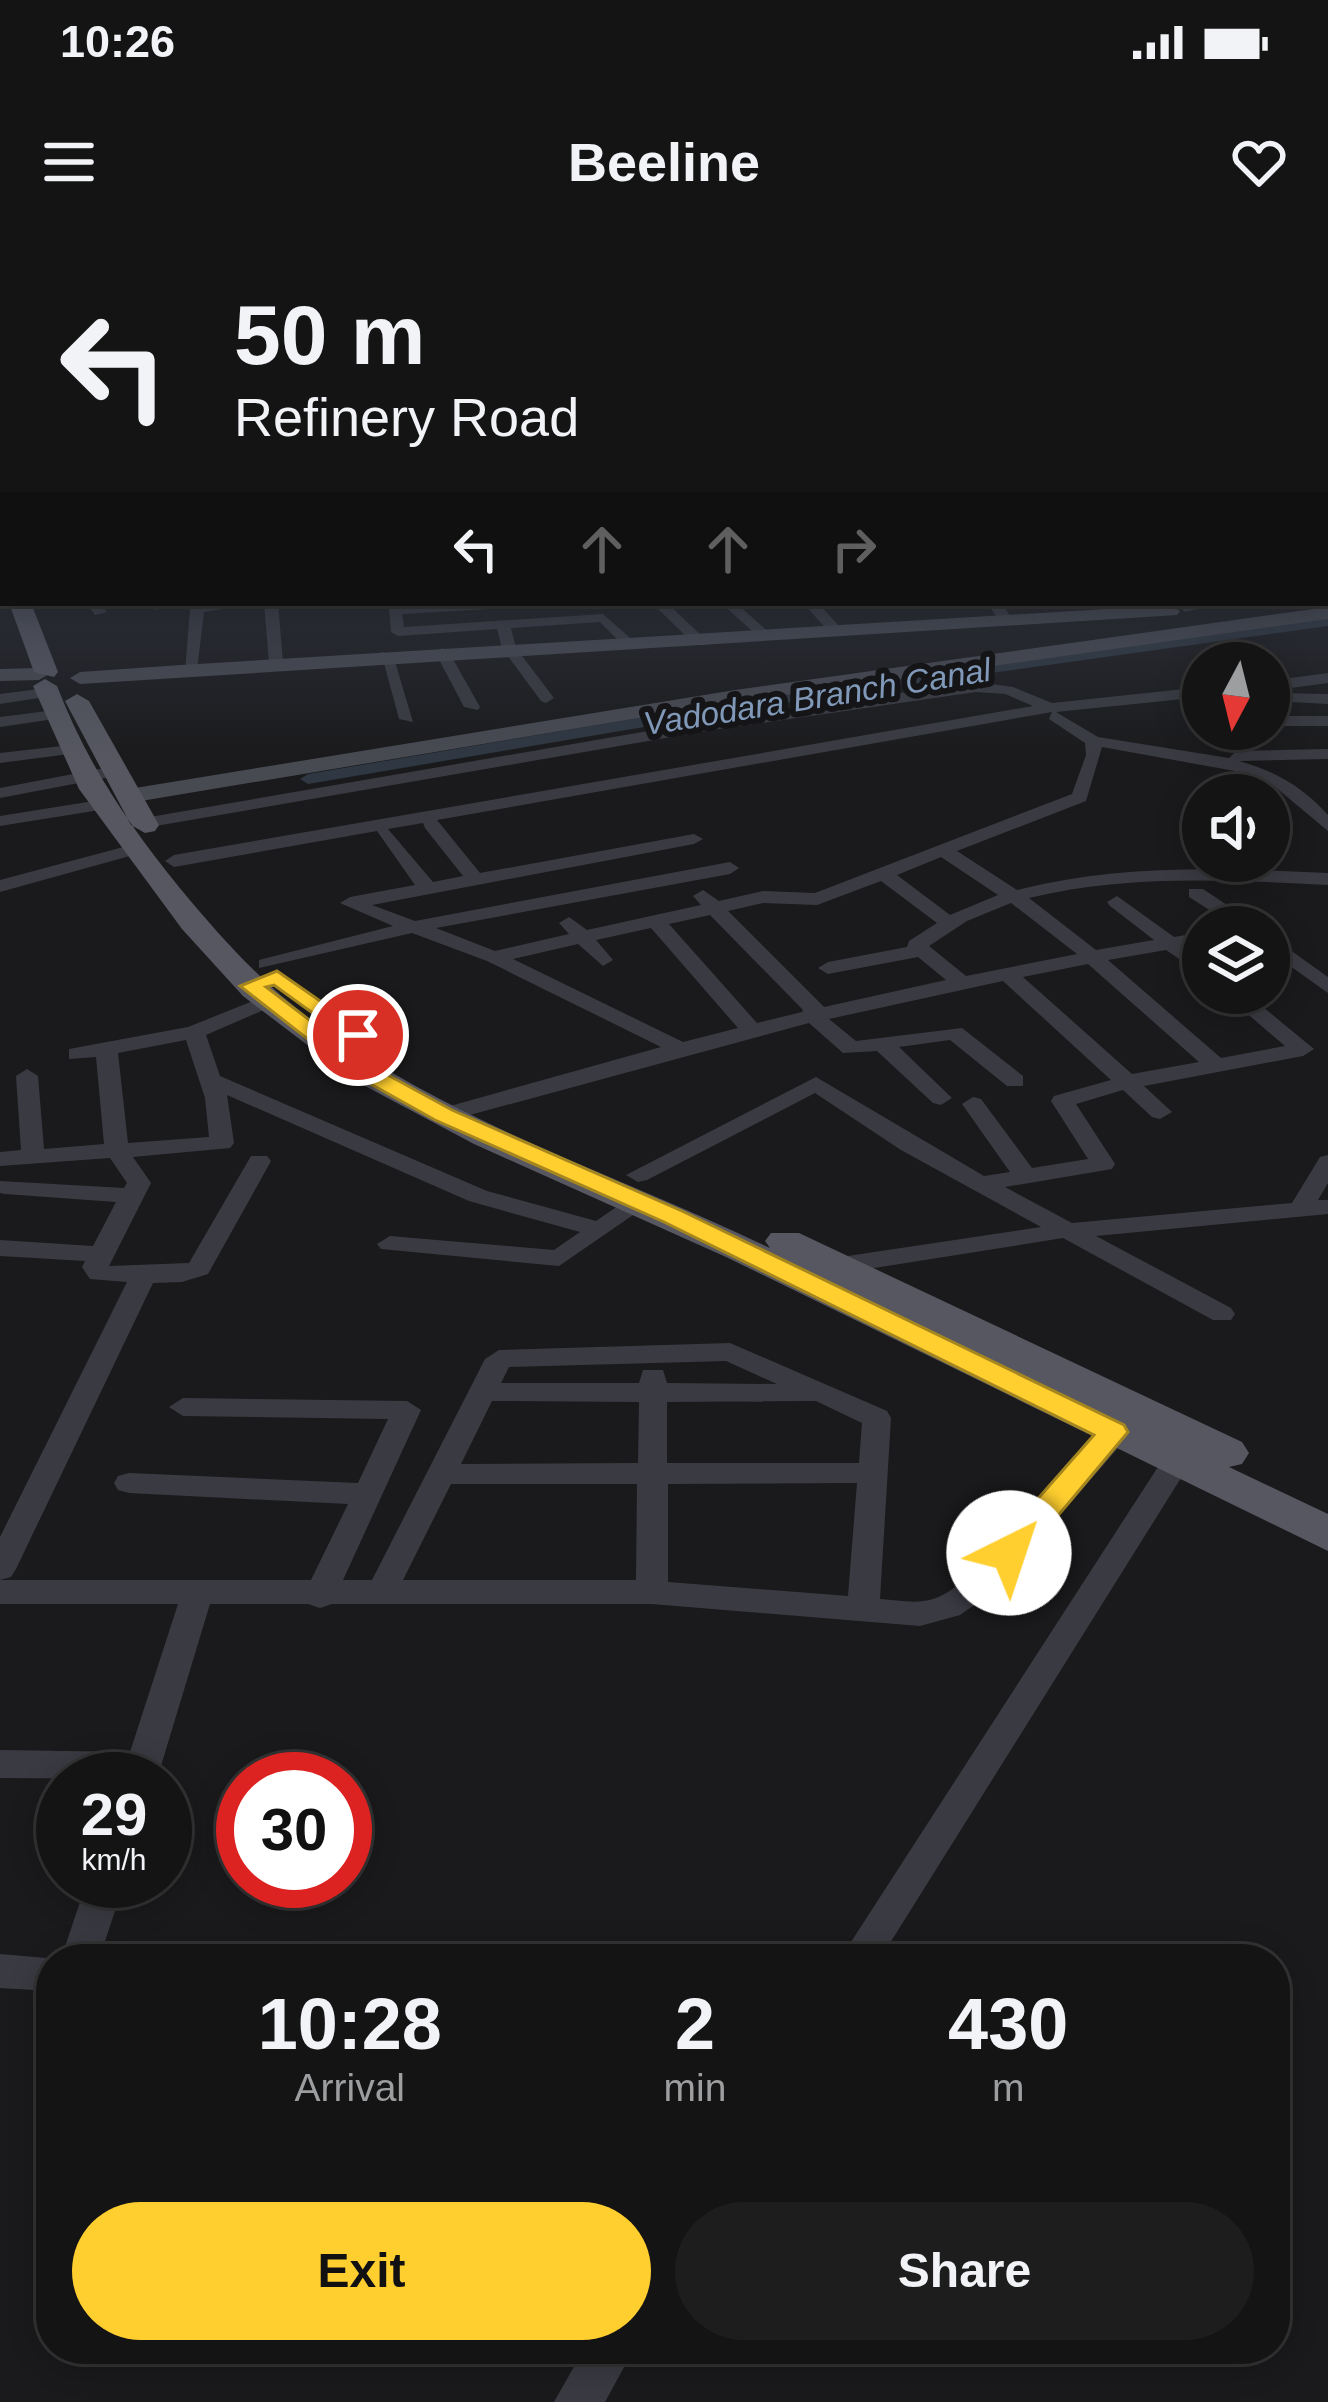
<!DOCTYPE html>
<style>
:root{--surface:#141415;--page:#1d1d1e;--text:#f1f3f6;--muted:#9d9ea0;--line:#333334;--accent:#ffcf2f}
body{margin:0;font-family:Helvetica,sans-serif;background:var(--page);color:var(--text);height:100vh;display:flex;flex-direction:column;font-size:45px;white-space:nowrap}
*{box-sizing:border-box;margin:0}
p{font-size:39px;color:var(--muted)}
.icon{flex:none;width:66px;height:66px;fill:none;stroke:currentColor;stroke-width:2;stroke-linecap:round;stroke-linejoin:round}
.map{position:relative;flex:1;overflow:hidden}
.drawer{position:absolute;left:36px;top:1704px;width:1254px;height:420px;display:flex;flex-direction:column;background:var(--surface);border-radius:48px;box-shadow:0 6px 30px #0003,0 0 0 3px var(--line)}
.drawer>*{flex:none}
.guide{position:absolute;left:0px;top:0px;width:1329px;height:366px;box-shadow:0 6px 30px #0003,0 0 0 3px var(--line);background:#141415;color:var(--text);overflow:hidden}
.needle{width:78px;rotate:187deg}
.fabs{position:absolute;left:1182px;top:402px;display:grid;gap:24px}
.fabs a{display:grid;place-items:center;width:108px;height:108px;border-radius:50%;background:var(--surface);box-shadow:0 6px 30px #0003,0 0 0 3px var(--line);font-size:60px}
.speed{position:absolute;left:36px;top:1512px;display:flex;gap:24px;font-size:60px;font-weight:700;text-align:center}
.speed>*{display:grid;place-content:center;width:156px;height:156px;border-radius:50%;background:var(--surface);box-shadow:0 6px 30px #0003,0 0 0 3px var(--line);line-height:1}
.speed small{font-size:30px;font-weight:400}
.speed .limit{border:18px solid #d22;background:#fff;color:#111}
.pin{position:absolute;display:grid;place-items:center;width:102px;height:102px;color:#fff;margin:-51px;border:6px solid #fff;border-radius:50%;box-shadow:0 3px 12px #0007}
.me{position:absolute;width:132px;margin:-66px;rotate:41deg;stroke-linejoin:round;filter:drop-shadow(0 0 9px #0008)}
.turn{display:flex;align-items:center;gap:42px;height:252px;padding:0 36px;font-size:54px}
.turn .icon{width:156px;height:156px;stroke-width:2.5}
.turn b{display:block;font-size:84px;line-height:102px}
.lanes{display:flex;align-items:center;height:114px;padding:0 36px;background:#0003;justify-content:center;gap:60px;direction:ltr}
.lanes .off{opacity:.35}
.eta{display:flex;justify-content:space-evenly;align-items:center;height:204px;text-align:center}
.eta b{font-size:72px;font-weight:700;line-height:84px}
.button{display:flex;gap:24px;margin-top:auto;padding:24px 36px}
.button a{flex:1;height:138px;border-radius:72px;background:var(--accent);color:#111;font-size:48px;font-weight:700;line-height:138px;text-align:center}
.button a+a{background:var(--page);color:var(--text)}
.status{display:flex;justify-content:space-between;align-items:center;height:84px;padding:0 60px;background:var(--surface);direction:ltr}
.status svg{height:33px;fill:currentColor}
header{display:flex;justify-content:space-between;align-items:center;height:156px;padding:0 36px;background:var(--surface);font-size:54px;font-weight:700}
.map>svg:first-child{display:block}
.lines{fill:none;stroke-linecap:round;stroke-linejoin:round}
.canal{fill:#2e3742;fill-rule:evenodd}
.street{fill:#3a3b42;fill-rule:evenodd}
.secondary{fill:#484a52;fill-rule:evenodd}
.primary{fill:#565761;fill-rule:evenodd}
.route{fill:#ffcf2f;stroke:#a6871f;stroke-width:3}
.labels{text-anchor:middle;stroke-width:12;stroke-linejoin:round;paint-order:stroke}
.far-water-label{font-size:33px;font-style:italic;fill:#8199b9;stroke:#151517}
</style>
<div class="status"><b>10:26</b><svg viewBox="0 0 49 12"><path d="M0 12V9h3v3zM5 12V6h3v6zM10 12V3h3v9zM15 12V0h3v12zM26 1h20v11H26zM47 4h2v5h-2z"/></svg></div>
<header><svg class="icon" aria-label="menu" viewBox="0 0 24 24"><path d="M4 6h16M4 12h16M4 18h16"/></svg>Beeline<svg class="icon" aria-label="heart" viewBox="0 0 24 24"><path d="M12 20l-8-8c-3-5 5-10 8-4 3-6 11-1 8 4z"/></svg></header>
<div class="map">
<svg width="1328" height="2162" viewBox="0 0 1328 2162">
<rect width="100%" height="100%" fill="#1a1a1c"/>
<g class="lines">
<!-- canal -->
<path class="canal" d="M 1328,378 L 1328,386 L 833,455 L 308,544 L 300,539 L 308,534 L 833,445 Z"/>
<!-- street -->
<path class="street" d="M 1326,224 L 1328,224 L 1328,230 L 1326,230 Z
M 0,250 L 3,250 L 3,256 L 0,256 Z
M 1326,252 L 1328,252 L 1328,258 L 1326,258 Z
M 1326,280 L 1328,281 L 1328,290 L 1326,289 Z
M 1326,308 L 1328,308 L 1328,316 L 1326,316 Z
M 0,347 L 3,347 L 3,355 L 0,355 Z
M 86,363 L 100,363 L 107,372 L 95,375 Z
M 148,363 L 162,363 L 163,366 L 156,370 Z
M 214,363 L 257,363 L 204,372 L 197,430 L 185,433 L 190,369 Z
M 264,363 L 278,363 L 283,422 L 276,426 L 269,422 Z
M 448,363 L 531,363 L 524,367 L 402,374 L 404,387 L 603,374 L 637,404 L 625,407 L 600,382 L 511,388 L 516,408 L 554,458 L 546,463 L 541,461 L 502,408 L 497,389 L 398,396 L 391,392 L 389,367 Z
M 652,363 L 667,363 L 705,399 L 705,405 L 695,405 Z
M 721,363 L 736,363 L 773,396 L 761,399 Z
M 803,363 L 818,363 L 840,387 L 840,393 L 830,393 Z
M 987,363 L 1001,363 L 1011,377 L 999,380 Z
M 1176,363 L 1191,363 L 1197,369 L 1185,372 Z
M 442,408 L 449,412 L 480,467 L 478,470 L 464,467 L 435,412 Z
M 381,412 L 393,415 L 413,482 L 399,479 Z
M 1328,433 L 1328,443 L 1269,451 L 1269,441 Z
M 976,442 L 1013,447 L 1052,463 L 1203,447 L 1203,457 L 1056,472 L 1098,497 L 1229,518 L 1236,511 L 1328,509 L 1328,519 L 1239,521 C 1275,531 1303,547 1328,575 L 1328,591 L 1274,546 L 1246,533 L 1102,507 L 1086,561 L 957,611 L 1017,650 C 1120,624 1223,628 1328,633 L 1328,645 C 1228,640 1127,634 1029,658 L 1096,710 L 1154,700 L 1110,666 L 1107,662 L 1117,656 L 1174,697 L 1203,692 L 1203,704 L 1187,707 L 1203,719 L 1203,735 L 1166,710 L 1108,720 L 1221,818 L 1285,806 L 1223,753 L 1246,753 L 1314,809 L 1303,816 L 1144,846 L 1172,872 L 1160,879 L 1152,877 L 1123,850 L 1076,864 L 1115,924 L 1112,929 L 1005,947 L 1072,983 L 1292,963 L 1320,917 L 1328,915 L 1328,943 L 1318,960 L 1328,960 L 1328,974 L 1096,996 L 1231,1068 L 1235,1074 L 1231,1080 L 1213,1080 L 1063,998 L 849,1032 L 839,1041 L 821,1041 L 817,1035 L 832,1019 L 841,1017 L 1041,987 L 901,910 L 815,853 L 647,940 L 638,942 L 626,935 L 816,837 L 984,936 L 1010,932 L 962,864 L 973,857 L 981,859 L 1032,928 L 1088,919 L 1051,861 L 1054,856 L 1111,840 L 1003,741 L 829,779 L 856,801 L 962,788 L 1023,836 L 1023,846 L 1007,846 L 950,800 L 899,807 L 952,858 L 941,865 L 933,863 L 877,811 L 843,813 L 809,783 L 444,882 L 432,875 L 436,870 L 661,807 L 487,721 L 412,693 L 259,728 L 259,720 L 393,686 L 340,663 L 350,657 L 415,645 L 377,591 L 174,627 L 165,621 L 174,615 L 1033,466 L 1005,454 L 976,452 L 706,491 L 144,588 L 135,583 L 144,578 L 706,481 ZM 1052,472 L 1049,479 L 1085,503 L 1086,515 L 1072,554 L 815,653 L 763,651 L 719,661 L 703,650 L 693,656 L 701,665 L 587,690 L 569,677 L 559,683 L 569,694 L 495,711 L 436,688 L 730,634 L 739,628 L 730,622 L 415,681 L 372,665 L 694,604 L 703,599 L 694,594 L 480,633 L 437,580 ZM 423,583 L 425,588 L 463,636 L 433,642 L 388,589 ZM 941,617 L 998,655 L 950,675 L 897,635 ZM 881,641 L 937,683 L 909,701 L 907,707 L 828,722 L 818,728 L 828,734 L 918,717 L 946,740 L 824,767 L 728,671 L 763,663 L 817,665 ZM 1011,663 L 1077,714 L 966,736 L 929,706 L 967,681 ZM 710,675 L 803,770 L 802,772 L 757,783 L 669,684 ZM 651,688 L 738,788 L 683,802 L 513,719 L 578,704 L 603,726 L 613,720 L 596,700 ZM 1088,724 L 1199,822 L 1132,834 L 1023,737 Z
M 47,448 L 52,450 L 52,456 L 0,464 L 0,454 Z
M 1278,453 L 1328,454 L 1328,464 L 1273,461 L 1270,458 Z
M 55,470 L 61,472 L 61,478 L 0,487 L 0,477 Z
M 1269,476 L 1328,476 L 1328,486 L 1269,486 Z
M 71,505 L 79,510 L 77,513 L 0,523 L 0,513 Z
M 115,526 L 121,527 L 121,535 L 0,558 L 0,548 Z
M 100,560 L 106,561 L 106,569 L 0,586 L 0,576 Z
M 131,605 L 140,610 L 137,614 L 0,652 L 0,640 Z
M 1189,649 L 1203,649 L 1260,687 L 1236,687 L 1189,657 Z
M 1269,695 L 1328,737 L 1328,753 L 1269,711 Z
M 268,755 L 279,761 L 275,765 L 206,795 L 220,836 L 487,951 L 596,981 L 631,957 L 649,957 L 652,962 L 559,1026 L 381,1009 L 377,1004 L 390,996 L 554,1010 L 580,992 L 469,961 L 227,855 L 234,903 L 230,908 L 133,917 L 151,943 L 109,1026 L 189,1023 L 251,916 L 267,916 L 271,921 L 208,1034 L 182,1042 L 153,1043 L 16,1329 L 11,1337 L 0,1340 L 311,1340 L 348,1264 L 129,1253 L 118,1250 L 114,1243 L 118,1236 L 129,1233 L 358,1243 L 388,1179 L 183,1176 L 169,1167 L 183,1158 L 407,1161 L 421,1170 L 343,1340 L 372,1340 L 485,1119 L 499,1110 L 730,1103 L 887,1171 L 891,1178 L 880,1359 C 898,1360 918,1365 936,1358 C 980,1342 1084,1211 1121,1170 L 1141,1170 L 1145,1177 L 993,1352 L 960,1375 L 920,1386 L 652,1364 L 332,1364 L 320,1368 L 308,1364 L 210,1364 L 157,1539 L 0,1538 L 0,1510 L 130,1512 L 178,1364 L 0,1364 L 0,1297 L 127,1042 L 90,1039 L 82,1027 L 85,1021 L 0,1016 L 0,1000 L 93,1006 L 116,962 L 5,954 L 0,953 L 0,941 L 124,948 L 127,943 L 110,918 L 0,926 L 0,912 L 21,910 L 16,836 L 27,829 L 38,836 L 44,909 L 104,904 L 96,817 L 69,819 L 69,809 L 188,787 ZM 186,800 L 205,858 L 209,897 L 128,903 L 118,813 ZM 726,1121 L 777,1144 L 667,1143 L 663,1130 L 643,1130 L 639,1143 L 501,1143 L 509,1127 ZM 492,1161 L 639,1162 L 638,1223 L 461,1224 ZM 816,1161 L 862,1183 L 859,1223 L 667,1223 L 667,1162 ZM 857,1243 L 848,1356 L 668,1342 L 668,1244 ZM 451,1244 L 637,1244 L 636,1340 L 403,1340 Z
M 1186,1196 L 1196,1199 L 1201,1206 L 880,1719 L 840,1719 L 1176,1199 Z
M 87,1641 L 125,1641 L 99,1719 L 61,1719 Z
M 0,1714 L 58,1719 L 51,1719 L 51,1751 L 0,1748 Z
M 584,2109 L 634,2109 L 605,2162 L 554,2162 Z"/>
<!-- secondary -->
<path class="secondary" d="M 1326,339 L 1328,339 L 1328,351 L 1326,351 Z
M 1171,365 L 1180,371 L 1177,375 L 80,444 L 70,438 L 80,432 L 181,425 Z
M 1328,367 L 1328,379 L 735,462 L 129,563 L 118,556 L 129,549 L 735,450 Z
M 0,429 L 39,428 L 49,434 L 39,440 L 0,441 Z"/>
<!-- primary -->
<path class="primary" d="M 0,290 L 3,291 L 3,307 L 0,306 Z
M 0,324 L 3,325 L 3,340 L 0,339 Z
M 9,363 L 31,363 L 58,432 L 54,437 L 34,432 Z
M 45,439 L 57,446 C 86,522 128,584 179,647 C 222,699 266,748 321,787 C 458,885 620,936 770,1008 L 765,1001 L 771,993 L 799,993 L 1242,1202 L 1249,1213 L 1242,1224 L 1229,1227 L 1328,1274 L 1328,1311 L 726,1017 L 474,904 L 352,839 L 243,756 L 182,689 L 79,549 L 33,446 Z
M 77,454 L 89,461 L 159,585 L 155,591 L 145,593 L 131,585 L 65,461 Z"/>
</g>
<!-- sky -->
<linearGradient id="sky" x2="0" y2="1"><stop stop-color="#0e0e0f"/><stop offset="0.42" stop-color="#383e4b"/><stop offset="1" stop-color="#383e4b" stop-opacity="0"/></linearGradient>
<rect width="1328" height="521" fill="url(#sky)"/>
<!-- route -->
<path class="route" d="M 277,731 L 369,795 L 350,800 L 274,745 L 266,747 L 366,823 L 452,870 L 682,971 L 1124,1185 L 1128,1192 L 1020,1321 L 997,1321 L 993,1313 L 997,1305 L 1094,1195 L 664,982 L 435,880 L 351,833 L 240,746 Z"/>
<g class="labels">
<!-- far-water labels -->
<g class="far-water-label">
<text transform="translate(817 456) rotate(-9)" y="12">Vadodara Branch Canal</text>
</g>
</g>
</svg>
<div class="fabs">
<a><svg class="needle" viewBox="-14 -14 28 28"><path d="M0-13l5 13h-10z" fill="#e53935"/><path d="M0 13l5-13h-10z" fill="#9d9ea0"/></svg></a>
<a><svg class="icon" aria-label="sound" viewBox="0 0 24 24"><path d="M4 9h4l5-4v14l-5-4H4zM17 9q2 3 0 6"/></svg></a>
<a><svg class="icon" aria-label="layers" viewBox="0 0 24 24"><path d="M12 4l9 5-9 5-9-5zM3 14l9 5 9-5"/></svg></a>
</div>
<div class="speed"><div>29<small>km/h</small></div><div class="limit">30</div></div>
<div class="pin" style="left:358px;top:795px;background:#d93025"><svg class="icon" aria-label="arrive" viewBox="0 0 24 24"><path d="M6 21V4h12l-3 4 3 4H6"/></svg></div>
<svg class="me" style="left:1009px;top:1313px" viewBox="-20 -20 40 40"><circle r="19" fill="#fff"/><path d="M0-13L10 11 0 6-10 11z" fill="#ffcf2f"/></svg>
<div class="guide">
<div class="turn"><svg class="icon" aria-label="left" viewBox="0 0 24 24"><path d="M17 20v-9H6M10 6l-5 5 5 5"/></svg><div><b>50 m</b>Refinery Road</div></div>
<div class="lanes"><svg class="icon" aria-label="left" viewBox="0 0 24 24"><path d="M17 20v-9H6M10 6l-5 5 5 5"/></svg><svg class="icon off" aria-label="ahead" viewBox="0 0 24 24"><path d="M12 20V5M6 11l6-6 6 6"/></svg><svg class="icon off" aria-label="ahead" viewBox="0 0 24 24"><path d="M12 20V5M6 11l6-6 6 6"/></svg><svg class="icon off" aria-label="right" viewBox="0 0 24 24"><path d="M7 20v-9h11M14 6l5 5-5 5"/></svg></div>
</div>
<section class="drawer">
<div class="eta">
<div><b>10:28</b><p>Arrival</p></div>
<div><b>2</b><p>min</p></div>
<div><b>430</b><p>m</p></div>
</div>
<div class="button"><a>Exit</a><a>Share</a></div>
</section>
</div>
